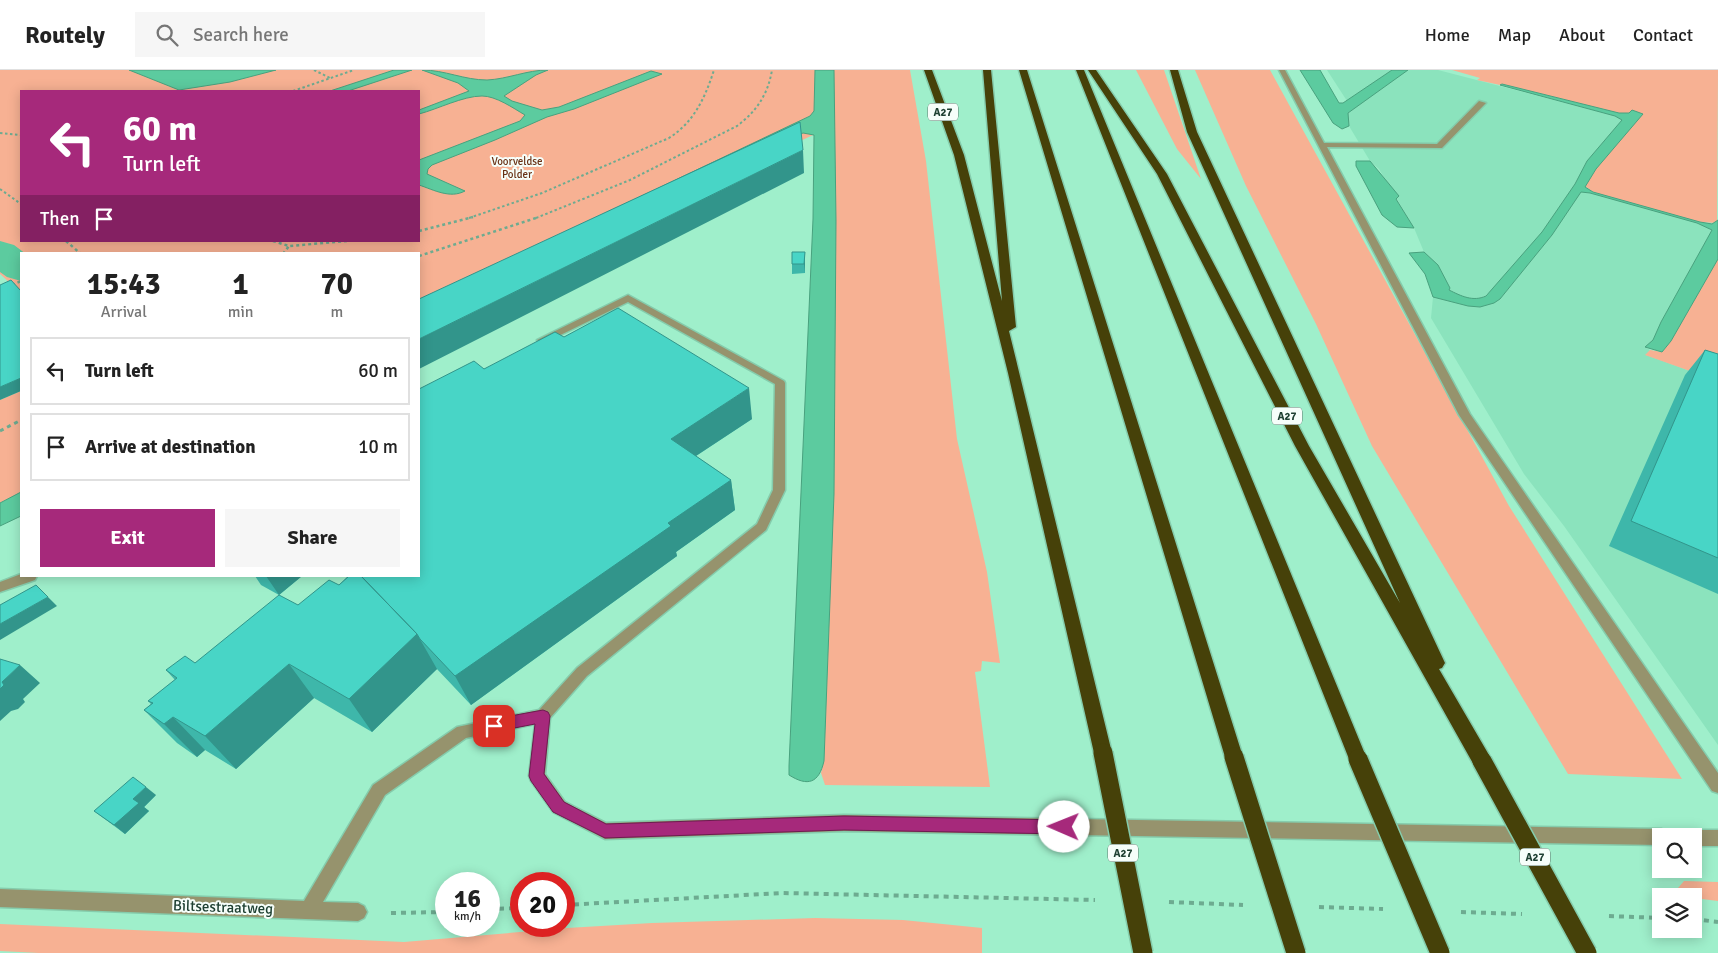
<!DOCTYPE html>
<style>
:root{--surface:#fff;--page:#f6f6f6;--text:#222;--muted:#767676;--line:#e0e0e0;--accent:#a6297b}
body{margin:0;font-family:Signika,sans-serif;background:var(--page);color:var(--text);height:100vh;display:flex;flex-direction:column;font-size:19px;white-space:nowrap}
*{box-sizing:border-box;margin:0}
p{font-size:16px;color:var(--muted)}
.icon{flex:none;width:28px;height:28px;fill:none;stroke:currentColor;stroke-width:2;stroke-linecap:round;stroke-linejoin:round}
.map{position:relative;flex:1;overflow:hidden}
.details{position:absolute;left:20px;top:182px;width:400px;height:325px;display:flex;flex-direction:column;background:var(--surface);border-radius:0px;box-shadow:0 2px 12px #0003}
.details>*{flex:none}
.guide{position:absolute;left:20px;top:20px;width:400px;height:152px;border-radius:0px;box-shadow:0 2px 12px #0003;background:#a6297b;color:#fff;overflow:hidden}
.tools{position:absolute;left:1652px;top:758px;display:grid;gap:10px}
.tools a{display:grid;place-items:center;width:50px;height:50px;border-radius:0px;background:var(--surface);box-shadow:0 2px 12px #0003;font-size:25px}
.speed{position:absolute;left:435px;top:802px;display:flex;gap:10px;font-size:25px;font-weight:700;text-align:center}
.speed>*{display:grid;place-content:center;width:65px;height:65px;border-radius:50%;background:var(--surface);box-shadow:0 2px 12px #0003;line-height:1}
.speed small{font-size:12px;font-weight:400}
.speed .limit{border:8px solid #d22;background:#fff;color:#111}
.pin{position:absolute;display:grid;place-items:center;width:42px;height:42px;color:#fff;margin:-21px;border-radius:10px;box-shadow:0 2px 8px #0006}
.me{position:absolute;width:55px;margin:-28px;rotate:271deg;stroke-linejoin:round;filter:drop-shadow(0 0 4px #0008)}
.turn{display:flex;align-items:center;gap:18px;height:105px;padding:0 20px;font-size:22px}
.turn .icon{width:65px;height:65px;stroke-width:2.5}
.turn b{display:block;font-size:35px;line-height:42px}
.then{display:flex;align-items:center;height:48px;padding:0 20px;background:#0003;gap:10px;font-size:19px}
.eta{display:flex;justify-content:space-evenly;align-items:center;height:85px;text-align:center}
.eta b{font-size:30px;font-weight:700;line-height:35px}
.action{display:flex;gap:10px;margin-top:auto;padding:10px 20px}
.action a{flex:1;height:58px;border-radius:0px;background:var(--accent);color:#fff;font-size:20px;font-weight:700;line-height:58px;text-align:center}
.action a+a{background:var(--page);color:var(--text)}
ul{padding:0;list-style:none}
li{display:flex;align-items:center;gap:15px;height:68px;margin:0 10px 8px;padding:0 10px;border:2px solid var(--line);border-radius:0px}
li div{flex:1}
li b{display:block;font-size:19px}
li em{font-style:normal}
header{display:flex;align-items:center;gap:30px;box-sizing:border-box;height:70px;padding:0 25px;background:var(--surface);border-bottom:1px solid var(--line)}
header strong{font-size:24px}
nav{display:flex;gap:28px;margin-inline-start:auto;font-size:18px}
.search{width:350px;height:45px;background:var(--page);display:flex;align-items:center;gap:12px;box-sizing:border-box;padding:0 18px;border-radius:0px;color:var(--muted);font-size:19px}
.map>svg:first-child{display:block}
.built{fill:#8be3bd}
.green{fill:#f7b193;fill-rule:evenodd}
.water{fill:#5ccb9f;stroke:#49a17e}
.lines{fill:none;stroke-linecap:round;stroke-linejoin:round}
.canal{fill:#5ccb9f;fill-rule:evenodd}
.minor-casing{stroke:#85ccac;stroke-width:3}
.highway-casing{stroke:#85ccac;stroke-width:3}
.path-far3{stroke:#6dab90;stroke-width:2;stroke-dasharray:2.5 2.5;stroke-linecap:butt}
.path-far2{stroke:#6dab90;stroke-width:2.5;stroke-dasharray:3 3;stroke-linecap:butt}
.path-far1{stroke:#6dab90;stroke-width:3;stroke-dasharray:4 4;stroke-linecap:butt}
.path{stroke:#6dab90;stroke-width:4;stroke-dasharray:5 5;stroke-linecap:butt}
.minor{fill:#96936d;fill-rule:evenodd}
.highway{fill:#464109;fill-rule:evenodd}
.highway-bridge-casing{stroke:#85ccac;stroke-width:22;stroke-linecap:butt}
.highway-bridge{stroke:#464109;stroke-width:19}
.wall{fill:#3eb7aa}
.shaded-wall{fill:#32958b}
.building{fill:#48d5c6;stroke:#32958b}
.route{fill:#a6297b;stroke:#6c1b50}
.labels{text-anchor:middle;stroke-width:4;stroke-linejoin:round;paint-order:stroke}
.shield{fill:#f6fefa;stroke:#5f796e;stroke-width:1}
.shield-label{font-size:11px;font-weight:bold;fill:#1e4032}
.far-park-label{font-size:11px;fill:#693014;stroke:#f6fefa}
.near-street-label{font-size:15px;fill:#1e4032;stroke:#f6fefa}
</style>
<header>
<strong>Routely</strong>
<div class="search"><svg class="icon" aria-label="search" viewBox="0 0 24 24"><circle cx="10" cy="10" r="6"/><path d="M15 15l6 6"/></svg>Search here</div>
<nav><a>Home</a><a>Map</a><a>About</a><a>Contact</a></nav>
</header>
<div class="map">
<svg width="1718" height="883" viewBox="0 0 1718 883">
<rect width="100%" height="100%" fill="#9fefcb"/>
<!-- built -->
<path class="built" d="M 1327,0 L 1392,0 L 1347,31 Z
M 1408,0 L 1438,0 L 1615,46 L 1622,50 L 1587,91 L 1575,114 L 1542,162 L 1492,220 L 1482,228 L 1476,229 L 1463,227 L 1449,220 L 1450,218 L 1438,195 L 1424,182 L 1414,158 L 1379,99 L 1370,91 L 1349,56 L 1347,43 Z
M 1581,122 L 1590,123 L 1697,153 L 1712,160 L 1661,252 L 1653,270 L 1645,277 L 1650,280 L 1646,285 L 1718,311 L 1718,675 L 1564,456 L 1524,404 L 1431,248 L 1433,227 L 1468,236 L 1480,237 L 1494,233 L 1500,229 L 1552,165 Z"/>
<!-- green -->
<path class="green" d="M 0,0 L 910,0 L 926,91 L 957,369 L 987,502 L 1000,593 L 982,591 L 981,601 L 975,602 L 990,717 L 825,715 L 821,703 L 824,691 L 834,424 L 836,151 L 834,55 L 419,252 L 419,184 L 21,184 L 21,223 L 0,204 ZM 21,21 L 419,21 L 419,171 L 21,171 Z
M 1136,0 L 1164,0 L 1201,109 L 1177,79 Z
M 1195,0 L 1270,0 L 1509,436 L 1682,709 L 1568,704 L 1372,376 L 1316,254 L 1246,116 Z
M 1452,0 L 1718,0 L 1717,153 L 1700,152 L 1593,122 L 1585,116 L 1596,99 L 1642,43 L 1619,43 L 1502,14 L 1500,15 L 1477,10 L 1480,8 Z
M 1718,189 L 1718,311 L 1645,285 L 1650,280 L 1662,282 L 1671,271 Z
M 21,321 L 21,422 L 0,433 L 0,330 Z
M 1684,811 L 1718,812 L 1718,831 L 1694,828 L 1678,818 Z
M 815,848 L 903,850 L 982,858 L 982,883 L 39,883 L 0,881 L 0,854 L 404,872 L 567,858 L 652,853 Z"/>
<!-- water -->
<path class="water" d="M 129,0 L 276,0 L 230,12 L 179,20 Z
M 394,0 L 412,0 L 348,21 L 330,21 Z
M 422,0 C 445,0 464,10 487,10 C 508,9 527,0 548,0 L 536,5 L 504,26 L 512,31 L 542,40 L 559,37 L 651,1 L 662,4 L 574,39 L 547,47 L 495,70 L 432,95 L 428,99 L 427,104 L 465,121 C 450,129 434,120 419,115 L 419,90 L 520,51 L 525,45 C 513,38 496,26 482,26 C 463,26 438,39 419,44 L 419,40 L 469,21 L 458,13 Z
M 815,0 L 834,0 L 836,151 L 834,424 L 824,691 C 819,713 808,717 789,705 L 789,696 L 813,149 L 814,65 L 803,63 L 419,232 L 810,46 L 814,41 Z
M 1300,0 L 1320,0 L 1339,33 L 1343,33 L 1392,0 L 1408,0 L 1348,43 L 1349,56 L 1342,59 L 1333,53 Z
M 1502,14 L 1619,43 L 1629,43 L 1632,40 L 1643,44 L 1596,99 L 1585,117 L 1593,122 L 1700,152 L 1712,154 L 1718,150 L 1718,189 L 1671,271 L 1662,282 L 1645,277 L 1653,270 L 1661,252 L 1712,160 L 1697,153 L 1590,123 L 1581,122 L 1552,165 L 1500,229 L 1494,233 L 1480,237 L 1468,236 L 1433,227 L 1425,204 L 1409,183 L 1424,182 L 1438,195 L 1450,218 L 1449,220 C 1461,226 1473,232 1486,226 L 1542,162 L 1575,114 L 1587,91 L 1622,50 L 1615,46 L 1500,15 Z
M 1356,91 L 1370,91 L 1399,126 L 1396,129 L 1414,158 L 1397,157 L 1382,145 L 1356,96 Z
M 21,422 L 21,446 L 0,456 L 0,433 Z"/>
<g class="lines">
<!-- canal -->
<path class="canal" d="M 0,171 L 14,175 L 26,184 L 21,184 L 21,211 L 7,207 L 0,202 Z"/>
<defs>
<path id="minor" d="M 1279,0 L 1285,0 L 1324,73 L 1437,74 L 1479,31 L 1486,33 L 1442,78 L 1327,77 L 1470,344 L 1718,703 L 1718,723 L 1712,721 L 1459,345 Z
M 628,225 L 784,311 L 785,313 L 785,420 L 766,460 L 587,606 L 550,648 L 545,704 L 565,732 L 606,753 L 844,745 L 1661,759 L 1667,761 L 1669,766 L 1661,766 L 1661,775 L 844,761 L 605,769 L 553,742 L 531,711 L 529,706 L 535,654 L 466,668 L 385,725 L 323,832 L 358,833 L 364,836 L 367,842 L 364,848 L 358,851 L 0,837 L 0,819 L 304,831 L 373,715 L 457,657 L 539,640 L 577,598 L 757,454 L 773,420 L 775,314 L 628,232 L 546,272 L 542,273 L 537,270 Z
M 21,504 L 21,506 L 37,506 L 35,510 L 0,522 L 0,512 Z
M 1694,760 L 1718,760 L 1718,776 L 1694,776 L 1694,766 L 1686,766 L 1688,762 Z"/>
<path id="highway" d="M 924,0 L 932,0 L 964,85 L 1002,231 L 983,0 L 991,0 L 1016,257 L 1009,261 L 1112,683 L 1110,689 L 1103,691 L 1096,689 L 1094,683 L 1008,303 L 954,85 Z
M 1019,0 L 1027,0 L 1243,687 L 1241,693 L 1234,695 L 1227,693 L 1225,687 Z
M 1076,0 L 1084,0 L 1367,689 L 1365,695 L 1358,697 L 1351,695 L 1349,689 Z
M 1088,0 L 1096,0 L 1167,104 L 1309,376 L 1400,533 L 1187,62 L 1170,0 L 1178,0 L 1197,62 L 1445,593 L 1442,598 L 1439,599 L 1489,685 L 1491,691 L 1489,697 L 1482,699 L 1475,697 L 1295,376 L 1157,104 Z"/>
</defs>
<!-- minor casing -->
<use href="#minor" class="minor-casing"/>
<!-- highway casing -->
<use href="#highway" class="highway-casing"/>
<!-- path-far3 -->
<path class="path-far3" d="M 314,0 L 330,8
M 293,21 L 354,0
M 0,63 L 21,65
M 0,119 L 21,134
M 469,148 L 542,123 L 669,68 C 694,52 705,28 714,0
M 536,148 L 630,110 L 737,56 C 757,41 768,24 772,0"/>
<!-- path-far2 -->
<path class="path-far2" d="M 419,161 L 473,147
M 66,171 L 81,184
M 273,171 L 289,176 L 348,171
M 283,184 L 289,176
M 419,186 L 539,147
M 12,215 L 21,211"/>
<!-- path-far1 -->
<path class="path-far1" d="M 0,361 L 21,350"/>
<!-- path -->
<path class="path" d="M 1169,832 L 1243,835
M 564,835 L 782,823 L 1095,830
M 1319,837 L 1383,839
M 489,839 L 521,838
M 1461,842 L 1522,844
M 391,843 L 446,842
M 1609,846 L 1661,848
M 1694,849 L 1718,852"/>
<!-- minor -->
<use href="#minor" class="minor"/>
<!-- highway -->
<use href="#highway" class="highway"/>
<defs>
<path id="highway-bridge" d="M 1103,683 L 1143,883
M 1234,687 L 1296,883
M 1358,689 L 1440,883
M 1482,691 L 1587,883"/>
</defs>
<!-- highway-bridge casing -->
<use href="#highway-bridge" class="highway-bridge-casing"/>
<!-- highway-bridge -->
<use href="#highway-bridge" class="highway-bridge"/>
</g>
<!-- wall -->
<path class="wall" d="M 805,182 L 805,203 L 792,204 L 792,194 Z
M 564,267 L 752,349 L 696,386 L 731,410 L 735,440 L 676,482 L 677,486 L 471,635 L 436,598 L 437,599 L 372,662 L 314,628 L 236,699 L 205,680 L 197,687 L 177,673 L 144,640 L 151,634 L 148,631 L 175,610 L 166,600 L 195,593 L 298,535 L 339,515 L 348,506 L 419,506 L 484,299 Z
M 1705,280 L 1718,284 L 1718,524 L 1609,476 L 1685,305 Z
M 255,506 L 302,506 L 279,525 L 261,515 Z
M 156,725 L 144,737 L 149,741 L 125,764 L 94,741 Z"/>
<!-- shaded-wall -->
<path class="shaded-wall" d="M 803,80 L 804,103 L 419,299 L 419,269 Z
M 805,182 L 805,203 L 804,194 Z
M 21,308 L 21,321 L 0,330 L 0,317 Z
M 749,318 L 752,349 L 676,399 L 671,369 Z
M 731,410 L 735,440 L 676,482 L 677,486 L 471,635 L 455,606 L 668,453 Z
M 266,506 L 302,506 L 279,525 Z
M 48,527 L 57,536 L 0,570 L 0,554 Z
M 417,564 L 437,599 L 372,662 L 349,629 Z
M 289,594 L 314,628 L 236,699 L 205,666 Z
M 20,595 L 40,613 L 23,629 L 25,632 L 18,639 L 11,641 L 0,651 L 0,619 L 2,612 Z
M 173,647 L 205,680 L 197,687 L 164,654 Z
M 146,717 L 156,725 L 144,737 L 149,741 L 125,764 L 114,755 L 133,729 Z"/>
<!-- building -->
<path class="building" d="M 800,52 L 803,80 L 419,269 L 419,229 Z
M 792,182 L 805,182 L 804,194 L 792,194 Z
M 11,210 L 21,221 L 21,308 L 0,317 L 0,215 Z
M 618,238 L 749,318 L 671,369 L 731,410 L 668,453 L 671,456 L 455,606 L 420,569 L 417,564 L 361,506 L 419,506 L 419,319 L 474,291 L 484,299 L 555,262 L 564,267 Z
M 1705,280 L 1718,284 L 1718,488 L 1631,451 Z
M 349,506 L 361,506 L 417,564 L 349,629 L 289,594 L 205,666 L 173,647 L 164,654 L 144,640 L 153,633 L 148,631 L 177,608 L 166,600 L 185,586 L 195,593 L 279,525 L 298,535 L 329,510 L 339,515 Z
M 36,515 L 48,527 L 0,554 L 0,535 Z
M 0,589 L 20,595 L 2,612 L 4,615 L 0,619 Z
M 133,707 L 146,717 L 133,729 L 139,733 L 114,755 L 94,741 Z"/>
<!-- route -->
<path class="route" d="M 543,640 L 548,642 L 550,646 L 544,704 L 564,732 L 606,754 L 844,746 L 1064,750 L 1069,752 L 1071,757 L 1069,762 L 1064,764 L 844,760 L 605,768 L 553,742 L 531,711 L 529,706 L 535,654 L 494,662 L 489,660 L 487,656 L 489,651 L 494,649 Z"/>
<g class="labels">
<!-- shield labels -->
<g class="shield">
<rect x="928" y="33.5" width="30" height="17" rx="4"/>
<rect x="1272" y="337.5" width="30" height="17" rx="4"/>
<rect x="1108" y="774.5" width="30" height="17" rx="4"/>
<rect x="1520" y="778.5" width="30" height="17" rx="4"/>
</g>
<g class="shield-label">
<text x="943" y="46">A27</text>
<text x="1287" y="350">A27</text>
<text x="1123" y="787">A27</text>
<text x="1535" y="791">A27</text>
</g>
<!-- far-park labels -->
<g class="far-park-label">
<text x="517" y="95">Voorveldse<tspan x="517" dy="13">Polder</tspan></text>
</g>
<!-- near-street labels -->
<g class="near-street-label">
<text transform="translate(223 837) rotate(2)" y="5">Biltsestraatweg</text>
</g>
</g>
</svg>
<div class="tools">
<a><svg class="icon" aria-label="search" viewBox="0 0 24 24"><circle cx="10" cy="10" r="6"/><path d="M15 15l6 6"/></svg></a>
<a><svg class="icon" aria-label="layers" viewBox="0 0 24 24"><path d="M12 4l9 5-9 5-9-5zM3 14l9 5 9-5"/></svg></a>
</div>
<div class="speed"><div>16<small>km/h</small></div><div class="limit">20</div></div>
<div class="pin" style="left:494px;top:656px;background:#d93025"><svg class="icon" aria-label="arrive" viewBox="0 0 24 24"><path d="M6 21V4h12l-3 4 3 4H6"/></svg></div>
<svg class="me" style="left:1064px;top:757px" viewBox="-20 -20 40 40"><circle r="19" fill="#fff"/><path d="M0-13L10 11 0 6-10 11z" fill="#a6297b"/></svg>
<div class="guide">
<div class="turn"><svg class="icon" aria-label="left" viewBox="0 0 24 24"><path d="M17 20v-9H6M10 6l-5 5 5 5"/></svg><div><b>60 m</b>Turn left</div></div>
<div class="then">Then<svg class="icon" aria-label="arrive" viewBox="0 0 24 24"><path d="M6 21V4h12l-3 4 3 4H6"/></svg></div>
</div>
<section class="details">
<div class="eta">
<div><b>15:43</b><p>Arrival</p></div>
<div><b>1</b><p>min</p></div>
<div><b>70</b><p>m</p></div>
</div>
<ul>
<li><svg class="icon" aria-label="left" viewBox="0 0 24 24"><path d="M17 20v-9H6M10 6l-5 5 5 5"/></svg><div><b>Turn left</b></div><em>60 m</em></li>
<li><svg class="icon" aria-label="arrive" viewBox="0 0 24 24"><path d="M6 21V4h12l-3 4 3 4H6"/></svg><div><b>Arrive at destination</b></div><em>10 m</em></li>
</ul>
<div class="action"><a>Exit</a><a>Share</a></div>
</section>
</div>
